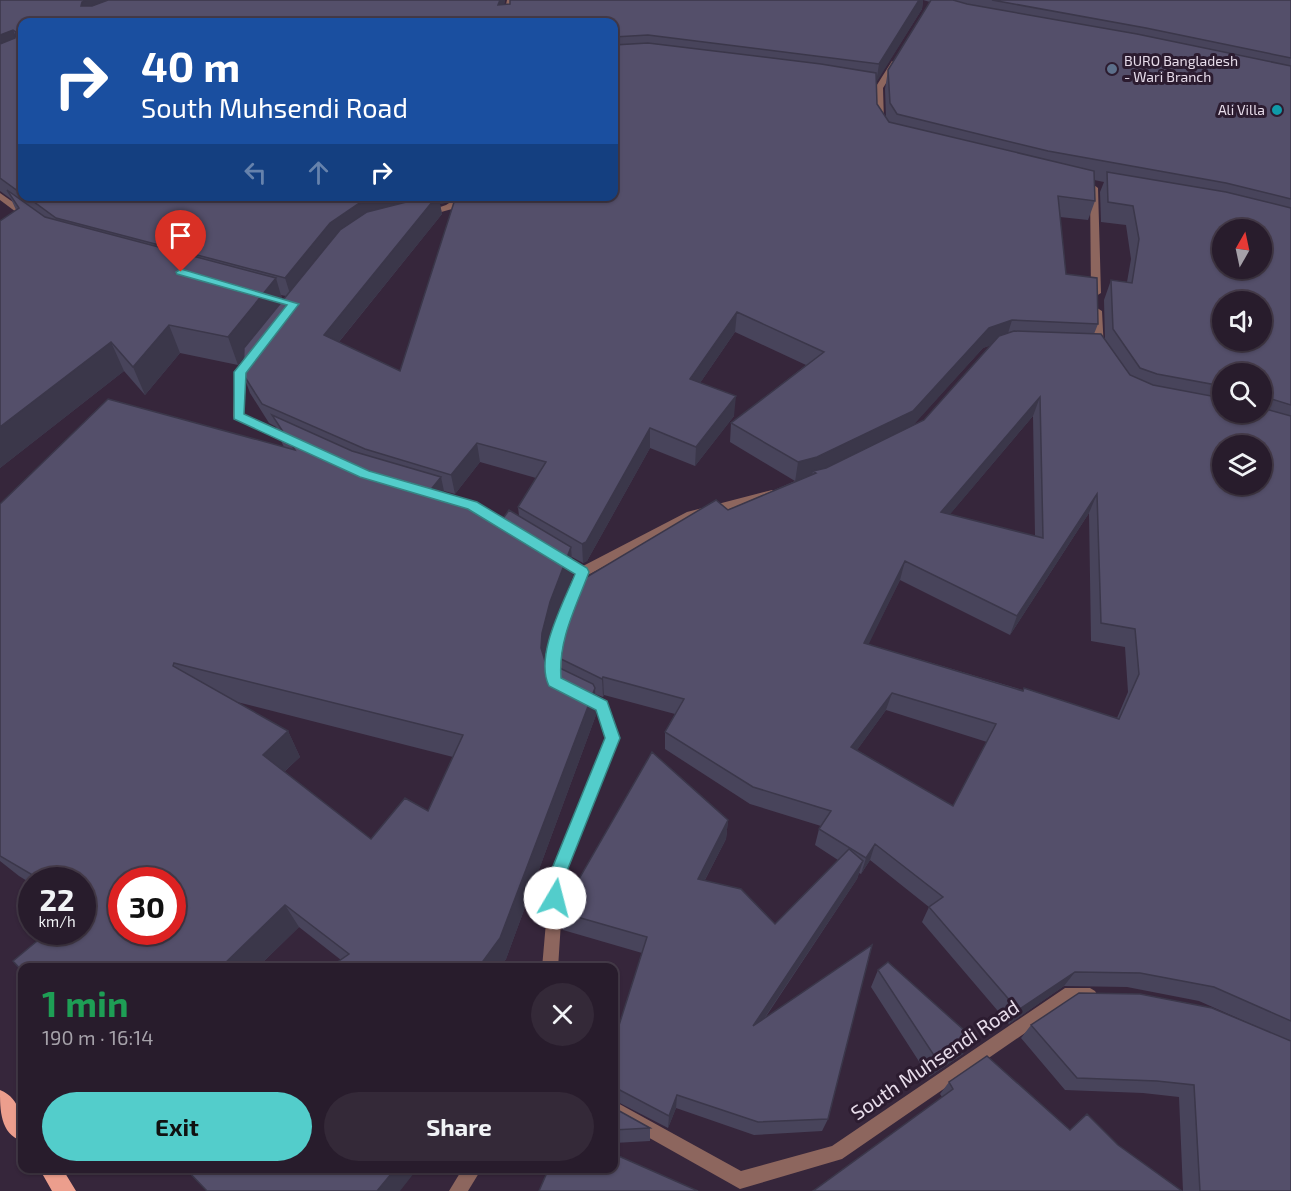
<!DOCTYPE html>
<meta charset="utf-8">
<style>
:root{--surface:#281c2c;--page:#342938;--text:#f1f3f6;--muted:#a5a1a9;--line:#443a48;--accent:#53cdcb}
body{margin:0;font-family:"Exo 2",sans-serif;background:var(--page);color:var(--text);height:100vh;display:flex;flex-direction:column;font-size:22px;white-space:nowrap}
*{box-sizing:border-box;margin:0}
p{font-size:20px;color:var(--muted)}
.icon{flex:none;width:33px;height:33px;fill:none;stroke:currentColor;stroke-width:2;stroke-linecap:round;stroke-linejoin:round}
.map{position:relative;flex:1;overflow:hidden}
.panel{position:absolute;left:18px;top:963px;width:600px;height:210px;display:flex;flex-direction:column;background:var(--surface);border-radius:12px;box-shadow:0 2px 4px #0004,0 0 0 2px var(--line)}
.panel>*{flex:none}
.guide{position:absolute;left:18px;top:18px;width:600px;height:183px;border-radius:12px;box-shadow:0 2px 4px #0004,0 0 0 2px var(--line);background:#1a4fa0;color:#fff;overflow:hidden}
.needle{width:39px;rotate:9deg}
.controls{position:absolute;left:1212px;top:219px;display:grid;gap:12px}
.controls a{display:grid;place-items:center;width:60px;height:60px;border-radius:50%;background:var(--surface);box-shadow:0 2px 4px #0004,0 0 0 2px var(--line);font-size:30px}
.speed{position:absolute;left:18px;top:867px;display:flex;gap:12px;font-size:30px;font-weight:700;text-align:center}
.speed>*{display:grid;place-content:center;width:78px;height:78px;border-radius:50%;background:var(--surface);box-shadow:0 2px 4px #0004,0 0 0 2px var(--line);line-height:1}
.speed small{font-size:15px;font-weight:400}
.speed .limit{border:9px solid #d22;background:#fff;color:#111}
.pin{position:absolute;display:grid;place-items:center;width:51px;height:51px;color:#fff;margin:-62px -26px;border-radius:50% 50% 50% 0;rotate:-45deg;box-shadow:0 0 6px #0007}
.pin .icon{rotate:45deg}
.me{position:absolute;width:66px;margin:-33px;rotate:8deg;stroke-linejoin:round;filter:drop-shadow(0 0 4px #0008)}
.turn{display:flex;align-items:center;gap:21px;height:126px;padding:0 24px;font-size:27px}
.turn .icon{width:78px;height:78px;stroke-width:2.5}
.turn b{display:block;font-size:42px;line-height:51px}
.lanes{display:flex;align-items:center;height:57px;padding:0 24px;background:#0003;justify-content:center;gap:30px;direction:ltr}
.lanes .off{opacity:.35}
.round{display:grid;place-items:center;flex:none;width:63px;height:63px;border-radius:32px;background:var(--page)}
.head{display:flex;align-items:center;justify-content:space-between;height:102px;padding:0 24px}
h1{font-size:36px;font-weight:700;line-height:45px;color:#1e9e55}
.cta{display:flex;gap:12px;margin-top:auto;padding:12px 24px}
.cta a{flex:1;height:69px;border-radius:36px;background:var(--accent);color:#111;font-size:24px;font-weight:700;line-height:69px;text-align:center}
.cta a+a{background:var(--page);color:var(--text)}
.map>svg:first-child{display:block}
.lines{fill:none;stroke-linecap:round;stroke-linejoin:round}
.street{fill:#8d665e;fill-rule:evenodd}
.primary{fill:#ec9e8d;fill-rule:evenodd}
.wall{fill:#48445b;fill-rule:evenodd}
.shaded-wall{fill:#3b374a}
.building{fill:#544f6a;stroke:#3b374a;stroke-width:1.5;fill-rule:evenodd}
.route{fill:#53cdcb;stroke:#368584;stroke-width:1.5}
.service-dot{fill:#5c6f8a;stroke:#2c1c30;stroke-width:2}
.culture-dot{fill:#0f9aa8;stroke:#2c1c30;stroke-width:2}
.labels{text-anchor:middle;stroke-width:6;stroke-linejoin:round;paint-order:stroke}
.far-poi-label{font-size:14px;fill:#e7dcea;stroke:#2c1c30;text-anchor:start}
.near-street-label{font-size:20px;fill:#e7dcea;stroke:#2c1c30}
</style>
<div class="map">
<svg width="1291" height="1191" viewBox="0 0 1291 1191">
<rect width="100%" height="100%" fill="#36263b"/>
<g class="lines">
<!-- street -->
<path class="street" d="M 507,0 L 513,0 L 509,22 L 502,22 Z
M 892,61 L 899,63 L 883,88 L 884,122 L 880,124 L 876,122 L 875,88 Z
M 1094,185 L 1098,188 L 1101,293 L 1096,296 L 1091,293 L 1090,188 Z
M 0,193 L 30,214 L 30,218 L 24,218 L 0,200 Z
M 460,196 L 471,196 L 452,209 L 427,216 L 423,213 L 446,205 Z
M 1097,308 L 1102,311 L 1104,350 L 1099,353 L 1094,350 L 1092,311 Z
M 252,354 L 257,357 L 245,372 L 243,414 L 297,438 L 298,441 L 297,444 L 289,444 L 234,419 L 233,416 L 235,372 L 248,355 Z
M 772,490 L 778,494 L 776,497 L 694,518 L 588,575 C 579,597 568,618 563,642 C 561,654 563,673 559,684 L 554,685 L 549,684 C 538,657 565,599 576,574 L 556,561 L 554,558 L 556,555 L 564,555 L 583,566 L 687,512 Z
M 444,493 C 460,498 483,502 494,515 L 488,519 L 468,509 L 440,500 L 438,497 Z
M 581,690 L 607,702 L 620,738 L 564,876 L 558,968 L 542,968 L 550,876 L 606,738 L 597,709 L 576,699 L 575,695 L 576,691 Z
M 1065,988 L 1090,988 L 1095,991 L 1098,996 L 1095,1001 L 1090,1004 L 1067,1004 L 842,1159 L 740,1189 L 614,1118 L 614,1101 L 741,1171 L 832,1146 Z
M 463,1168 L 482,1168 L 468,1191 L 449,1191 Z"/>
<!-- primary -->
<path class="primary" d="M 0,1090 C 22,1099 22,1121 22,1141 C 0,1134 0,1109 0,1090 Z
M 39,1168 L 62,1168 L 76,1191 L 52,1191 Z"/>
</g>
<!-- wall -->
<path class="wall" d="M 0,0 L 505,0 L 504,5 L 510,4 L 510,0 L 1291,0 L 1291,1191 L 1183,1191 L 1179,1097 L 1143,1093 L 1065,1090 L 1021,1038 L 1031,1025 L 1260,1028 L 1199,1001 L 1127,987 L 1064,986 L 1009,1024 L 922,922 L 929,907 L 870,860 L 861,874 L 859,873 L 857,879 L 765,1018 L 828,1119 L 822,1131 L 754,1135 L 676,1108 L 668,1128 L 614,1100 L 614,1041 L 642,953 L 563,930 L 560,912 L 728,820 L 726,839 L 705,880 L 775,924 L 838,860 L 815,845 L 819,829 L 821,826 L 750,804 L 665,749 L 665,732 L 675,714 L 604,695 L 603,697 L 595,694 L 596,715 L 506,959 L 500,968 L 329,968 L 341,960 L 299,927 L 257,968 L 22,968 L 82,932 L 82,880 L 32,880 L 32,884 L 19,876 L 0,861 L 0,504 L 284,447 L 282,443 L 276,427 L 269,423 L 250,393 L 243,374 L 244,357 L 238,365 L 180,353 L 145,395 L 124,371 L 0,468 L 0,221 L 16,210 L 11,199 L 0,191 ZM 923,0 L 930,2 L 888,70 L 885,89 L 886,118 L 877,104 L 876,82 L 922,9 ZM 22,22 L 614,22 L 614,196 L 400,371 L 339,342 L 442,214 L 440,204 L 445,203 L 455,196 L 22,196 ZM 1094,180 L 1104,182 L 1100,192 L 1101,222 L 1126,225 L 1131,259 L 1127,282 L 1111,280 L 1104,300 L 1105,340 L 1094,334 L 1098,324 L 1066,274 L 1060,217 L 1088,220 L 1095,201 ZM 281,295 L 286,296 L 283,301 ZM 735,332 L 806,365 L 731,423 L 730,442 L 795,481 L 728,510 L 561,659 L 562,669 L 545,661 L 552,629 L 573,575 L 572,557 L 583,563 L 587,561 L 650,448 L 695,466 L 734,416 L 700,383 ZM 991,345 L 924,420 L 912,426 L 983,348 ZM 1222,374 L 1262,374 L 1262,412 L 1222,412 ZM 1033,416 L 1035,536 L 950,514 ZM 480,462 L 536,478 L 518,507 L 519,516 L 504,517 L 445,497 L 444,491 L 455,494 ZM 1089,513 L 1091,641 L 1125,647 L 1128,692 L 1117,718 L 868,644 L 900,580 L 1010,635 ZM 233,701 L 453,757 L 428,811 L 371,839 L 284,772 L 300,757 L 288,731 ZM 886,710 L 987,742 L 953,806 L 857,750 Z
M 878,970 L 963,1054 L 929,1077 L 871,987 Z
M 949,1082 L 1070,1130 L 1087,1114 L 1118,1145 L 942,1097 L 940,1094 Z
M 614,1108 L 650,1128 L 650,1141 L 614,1143 Z"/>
<!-- shaded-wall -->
<path class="shaded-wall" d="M 87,0 L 143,0 L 88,20 L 81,6 L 82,2 Z
M 500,0 L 505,0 L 500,22 L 498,5 Z
M 919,0 L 923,0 L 922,9 L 876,83 L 879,64 Z
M 13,30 L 21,48 L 0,56 L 0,35 Z
M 389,196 L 455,196 L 445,203 L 440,204 L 442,214 L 329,354 L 324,335 L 291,297 L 285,278 L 330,223 L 358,204 Z
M 276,278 L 284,306 L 238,365 L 228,337 Z
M 737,312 L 735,332 L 689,399 L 690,379 Z
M 1012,320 L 1006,340 L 983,348 L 909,430 L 816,473 L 813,471 L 812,477 L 795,482 L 798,462 L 989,328 Z
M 169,325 L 180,353 L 145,395 L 133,367 Z
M 111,342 L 124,371 L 0,468 L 0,427 Z
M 736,396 L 734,416 L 695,466 L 696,447 Z
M 1040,397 L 1033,416 L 935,532 L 941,512 Z
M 650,428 L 650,448 L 587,561 L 583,563 L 582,544 Z
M 477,443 L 480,462 L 455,494 L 451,475 Z
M 441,477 L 447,505 L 429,492 Z
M 1097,494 L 1089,513 L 1010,635 L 1017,616 Z
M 571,547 L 573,575 L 552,629 L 545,660 L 541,648 L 542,633 L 550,602 Z
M 905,561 L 900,580 L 860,662 L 864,643 Z
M 603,677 L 604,695 L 603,697 L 602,679 Z
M 595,688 L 596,715 L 506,959 L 500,968 L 478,968 Z
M 892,693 L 886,710 L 847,764 L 851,747 Z
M 288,731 L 300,757 L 275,780 L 263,755 Z
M 728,820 L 726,839 L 696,897 L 698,879 Z
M 875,844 L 870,860 L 861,874 L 866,858 Z
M 863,861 L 857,879 L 749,1041 L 753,1026 Z
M 285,905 L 299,927 L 257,968 L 220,968 Z
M 1075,972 L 1064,986 L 1009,1024 L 1018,1010 Z
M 974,1039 L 963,1054 L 929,1077 L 939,1063 Z
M 677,1095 L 676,1108 L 668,1128 L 669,1116 Z
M 396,1168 L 418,1168 L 400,1191 L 377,1191 Z"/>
<!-- building -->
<path class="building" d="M 0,0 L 87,0 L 82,2 L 81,6 L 92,6 L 108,0 L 500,0 L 498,5 L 510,4 L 510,0 L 919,0 L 879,64 L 648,35 L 614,37 L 614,22 L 22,22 L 22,194 L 0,178 L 0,44 L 15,38 L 16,32 L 13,30 L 0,35 Z
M 931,0 L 953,0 L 967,4 L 1137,34 L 1291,66 L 1291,199 L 1226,183 L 1048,151 L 897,114 L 890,103 L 888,70 Z
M 992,0 L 1291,0 L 1291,58 L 1146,28 Z
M 648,43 L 821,64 L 876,73 L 877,104 L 889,122 L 1094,171 L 1095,201 L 1058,196 L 1066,274 L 1097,278 L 1098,324 L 1012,320 L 989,328 L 913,411 L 817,457 L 798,462 L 731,423 L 824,352 L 737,312 L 690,379 L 736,396 L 696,447 L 650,428 L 586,542 L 582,544 L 518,507 L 546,462 L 477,443 L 451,475 L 365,449 L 262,404 L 243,374 L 244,348 L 340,230 L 367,212 L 430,196 L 437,196 L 324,335 L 400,371 L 456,196 L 614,196 L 614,45 Z
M 1107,172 L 1226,192 L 1291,208 L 1291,405 L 1262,396 L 1262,374 L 1222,374 L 1222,386 L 1157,374 L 1140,368 L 1113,329 L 1111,280 L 1132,283 L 1139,239 L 1133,206 L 1108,202 ZM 1222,230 L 1262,230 L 1262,268 L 1222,268 ZM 1222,302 L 1262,302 L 1262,340 L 1222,340 Z
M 7,190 L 45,217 L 276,278 L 228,337 L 169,325 L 133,367 L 111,342 L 0,427 L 0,221 L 19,208 Z
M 26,196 L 389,196 L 358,204 L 330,223 L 285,278 L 56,218 Z
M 1014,331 L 1101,334 L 1130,375 L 1153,385 L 1222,398 L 1222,412 L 1262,412 L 1262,408 L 1291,416 L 1291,1021 L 1214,987 L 1140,973 L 1075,972 L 1018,1010 L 929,907 L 943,897 L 875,844 L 866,858 L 819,829 L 831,811 L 753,787 L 665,732 L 684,699 L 603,677 L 602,679 L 561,659 L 565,621 L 580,581 L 716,500 L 728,510 L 816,473 L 813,471 L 826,468 L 924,420 L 999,336 ZM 1040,397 L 1043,538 L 941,512 ZM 1222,446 L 1262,446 L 1262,484 L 1222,484 ZM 1097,494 L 1101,623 L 1135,629 L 1139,674 L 1119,719 L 1024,688 L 1023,691 L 864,643 L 905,561 L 1017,616 ZM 892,693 L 996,724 L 953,806 L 851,747 Z
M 108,399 L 295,450 L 272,415 L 352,451 L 441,477 L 429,492 L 504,517 L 509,510 L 571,547 L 550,602 L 542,633 L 541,648 L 545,661 L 593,684 L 595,688 L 500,938 L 478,968 L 329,968 L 349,954 L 285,905 L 220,968 L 22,968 L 22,971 L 13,961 L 48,932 L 82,932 L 82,880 L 41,880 L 0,856 L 0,504 ZM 174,663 L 463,735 L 428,811 L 405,798 L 371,839 L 263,755 L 288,731 L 173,666 ZM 122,880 L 172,880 L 172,932 L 122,932 Z
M 652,752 L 728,820 L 698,879 L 741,889 L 775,924 L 849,849 L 863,861 L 753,1026 L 872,945 L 828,1119 L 758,1122 L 677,1095 L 669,1116 L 614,1087 L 614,1041 L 647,937 L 560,912 Z
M 888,962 L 974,1039 L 939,1063 L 878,970 Z
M 1079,993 L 1140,994 L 1212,1008 L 1291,1041 L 1291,1191 L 1200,1191 L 1194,1085 L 1157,1081 L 1077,1078 L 1031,1025 Z
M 987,1056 L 1070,1130 L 1087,1114 L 1118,1145 L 1182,1191 L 813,1191 L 953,1089 L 949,1082 Z
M 614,1108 L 650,1128 L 614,1130 Z
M 614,1154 L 698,1191 L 539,1191 L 549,1168 L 614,1168 Z
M 185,1168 L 396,1168 L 377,1191 L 207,1191 Z"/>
<!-- route -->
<path class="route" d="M 181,269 L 299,304 L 246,373 L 244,414 L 369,471 L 477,502 L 587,568 L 589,572 C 576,607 558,640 561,678 L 607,701 L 620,738 L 565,876 L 561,904 L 555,906 L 549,904 L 547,898 L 549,876 L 605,738 L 596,710 L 549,686 C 534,656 564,602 575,574 L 468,509 L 360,477 L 234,419 L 234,372 L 287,305 L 177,274 L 176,272 Z"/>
<!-- markers -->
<circle class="service-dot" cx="1112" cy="69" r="6"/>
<circle class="culture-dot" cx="1277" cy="110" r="6"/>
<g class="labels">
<!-- far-poi labels -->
<g class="far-poi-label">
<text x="1124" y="66">BURO Bangladesh<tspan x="1124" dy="16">- Wari Branch</tspan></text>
<text x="1265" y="115" text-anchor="end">Ali Villa</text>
</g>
<!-- near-street labels -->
<g class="near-street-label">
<text transform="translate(935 1060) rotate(-34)" y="7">South Muhsendi Road</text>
</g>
</g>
</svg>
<div class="controls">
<a><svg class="needle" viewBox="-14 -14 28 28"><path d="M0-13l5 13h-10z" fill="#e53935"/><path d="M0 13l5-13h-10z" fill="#a5a1a9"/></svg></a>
<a><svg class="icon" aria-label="sound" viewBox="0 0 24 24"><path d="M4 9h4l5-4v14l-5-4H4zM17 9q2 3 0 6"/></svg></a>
<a><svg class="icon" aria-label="search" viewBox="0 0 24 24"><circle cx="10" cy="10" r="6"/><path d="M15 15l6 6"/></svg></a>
<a><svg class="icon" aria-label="layers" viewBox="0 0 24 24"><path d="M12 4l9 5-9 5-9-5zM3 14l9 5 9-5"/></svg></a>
</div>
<div class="speed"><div>22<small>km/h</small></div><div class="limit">30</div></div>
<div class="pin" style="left:181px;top:272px;background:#d93025"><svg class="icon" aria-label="arrive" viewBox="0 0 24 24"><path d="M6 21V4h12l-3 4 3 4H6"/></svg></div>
<svg class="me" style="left:555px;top:898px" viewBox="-20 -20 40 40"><circle r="19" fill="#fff"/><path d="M0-13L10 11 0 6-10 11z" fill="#53cdcb"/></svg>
<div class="guide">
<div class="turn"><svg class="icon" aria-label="right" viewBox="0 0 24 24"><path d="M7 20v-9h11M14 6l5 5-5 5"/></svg><div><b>40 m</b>South Muhsendi Road</div></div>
<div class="lanes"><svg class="icon off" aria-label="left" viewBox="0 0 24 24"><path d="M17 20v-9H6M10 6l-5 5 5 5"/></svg><svg class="icon off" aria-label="ahead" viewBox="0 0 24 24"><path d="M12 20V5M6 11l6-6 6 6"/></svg><svg class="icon" aria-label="right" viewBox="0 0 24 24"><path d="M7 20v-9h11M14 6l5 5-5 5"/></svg></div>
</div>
<section class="panel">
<div class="head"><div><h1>1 min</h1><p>190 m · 16:14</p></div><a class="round"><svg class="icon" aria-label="close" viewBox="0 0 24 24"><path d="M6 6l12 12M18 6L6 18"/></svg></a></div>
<div class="cta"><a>Exit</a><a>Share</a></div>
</section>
</div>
